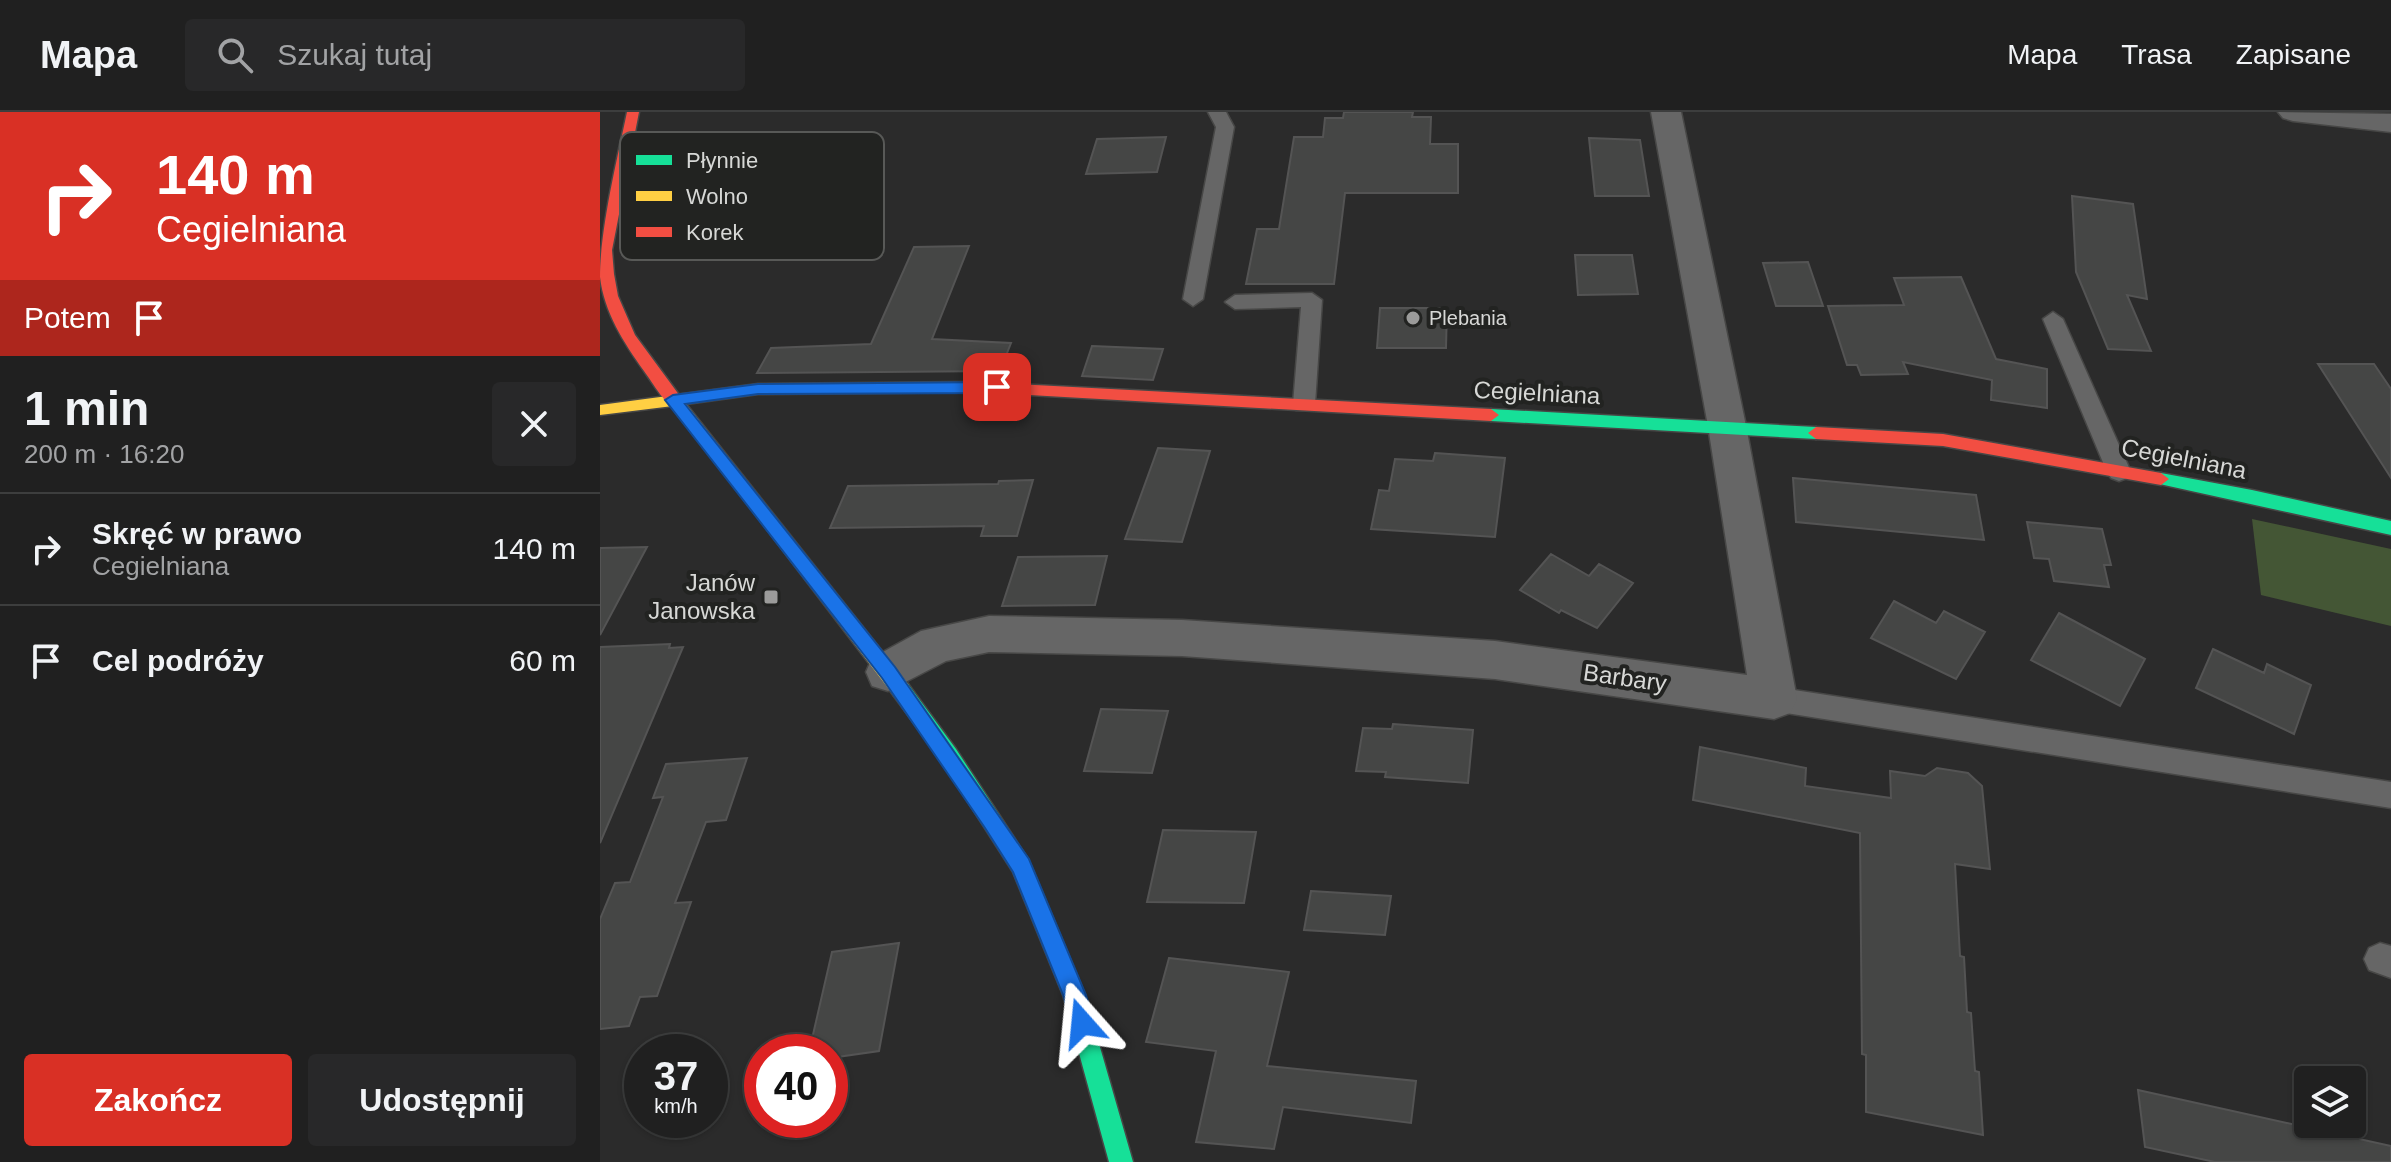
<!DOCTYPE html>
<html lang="pl">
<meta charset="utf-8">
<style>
:root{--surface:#202020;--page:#282829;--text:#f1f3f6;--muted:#a2a3a5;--line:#3d3e3e;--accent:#d93025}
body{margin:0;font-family:Helvetica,sans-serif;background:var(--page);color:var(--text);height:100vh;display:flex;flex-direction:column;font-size:30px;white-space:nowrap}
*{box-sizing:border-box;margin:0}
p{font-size:26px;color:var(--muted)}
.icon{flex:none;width:44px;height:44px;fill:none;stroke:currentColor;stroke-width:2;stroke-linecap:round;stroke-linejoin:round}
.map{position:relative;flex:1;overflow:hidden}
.drawer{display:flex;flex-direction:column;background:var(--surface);width:600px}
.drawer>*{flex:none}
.hud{background:#d93025;color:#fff;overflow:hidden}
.fabs{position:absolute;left:1694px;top:954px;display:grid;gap:16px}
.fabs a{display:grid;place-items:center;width:72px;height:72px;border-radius:8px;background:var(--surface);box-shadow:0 2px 6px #0004,0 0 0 2px var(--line);font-size:40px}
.speed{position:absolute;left:24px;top:922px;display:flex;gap:16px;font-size:40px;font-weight:700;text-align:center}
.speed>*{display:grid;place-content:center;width:104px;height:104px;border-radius:50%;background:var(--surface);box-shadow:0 2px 6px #0004,0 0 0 2px var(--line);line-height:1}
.speed small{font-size:20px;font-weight:400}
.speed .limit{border:12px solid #d22;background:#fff;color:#111}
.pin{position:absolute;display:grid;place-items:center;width:68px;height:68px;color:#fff;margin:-34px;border-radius:16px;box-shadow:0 4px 12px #0006}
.me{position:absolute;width:88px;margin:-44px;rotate:342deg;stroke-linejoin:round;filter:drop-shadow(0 0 6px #0008)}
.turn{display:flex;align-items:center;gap:28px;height:168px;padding:0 24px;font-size:36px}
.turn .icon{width:104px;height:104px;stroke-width:2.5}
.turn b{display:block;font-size:56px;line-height:68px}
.then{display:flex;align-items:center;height:76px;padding:0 24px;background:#0003;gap:16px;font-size:30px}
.round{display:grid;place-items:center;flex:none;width:84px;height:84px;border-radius:8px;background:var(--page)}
.headline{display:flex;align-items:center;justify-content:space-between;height:136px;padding:0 24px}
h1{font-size:48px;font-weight:600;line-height:60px}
.cta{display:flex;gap:16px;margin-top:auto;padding:16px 24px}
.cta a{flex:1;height:92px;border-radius:8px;background:var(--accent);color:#fff;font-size:32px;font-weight:600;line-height:92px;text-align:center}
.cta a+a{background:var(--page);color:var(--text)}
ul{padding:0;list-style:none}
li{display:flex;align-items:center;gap:24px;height:112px;padding:0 24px;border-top:2px solid var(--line)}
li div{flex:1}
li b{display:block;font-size:30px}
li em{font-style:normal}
header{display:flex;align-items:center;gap:48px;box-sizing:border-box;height:112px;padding:0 40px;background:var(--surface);border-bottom:2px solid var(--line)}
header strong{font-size:38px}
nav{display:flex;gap:44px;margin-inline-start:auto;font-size:28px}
.search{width:560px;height:72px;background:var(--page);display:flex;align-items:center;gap:20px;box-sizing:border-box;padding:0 28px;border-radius:8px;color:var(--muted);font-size:30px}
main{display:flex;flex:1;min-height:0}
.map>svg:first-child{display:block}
.green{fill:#445635}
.building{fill:#454645;stroke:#545454;stroke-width:2}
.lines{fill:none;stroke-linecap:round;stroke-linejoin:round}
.lane-casing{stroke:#474746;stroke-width:3}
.street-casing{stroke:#474746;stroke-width:3}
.fast-casing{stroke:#474746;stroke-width:3}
.slow-casing{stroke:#474746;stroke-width:3}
.jam-casing{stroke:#474746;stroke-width:3}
.lane{fill:#666;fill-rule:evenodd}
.street{fill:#666;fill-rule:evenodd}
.fast{fill:#16e098;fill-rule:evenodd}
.slow{fill:#ffcf43;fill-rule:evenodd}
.jam{fill:#f24e42;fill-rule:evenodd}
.route{fill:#1a73e8;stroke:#114b97;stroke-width:2}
.poi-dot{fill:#9b9b9a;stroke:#222321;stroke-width:3}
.labels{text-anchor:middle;stroke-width:8;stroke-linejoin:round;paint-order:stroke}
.far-poi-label{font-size:20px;fill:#d7d8d6;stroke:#222321;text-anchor:start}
.street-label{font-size:24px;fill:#d7d8d6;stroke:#222321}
.poi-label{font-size:24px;fill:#d7d8d6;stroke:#222321;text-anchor:end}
.key{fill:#222321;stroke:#585957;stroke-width:2}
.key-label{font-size:22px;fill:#d7d8d6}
</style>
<header>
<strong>Mapa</strong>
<div class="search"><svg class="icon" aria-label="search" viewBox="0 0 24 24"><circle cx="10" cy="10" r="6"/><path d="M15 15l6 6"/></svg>Szukaj tutaj</div>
<nav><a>Mapa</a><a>Trasa</a><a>Zapisane</a></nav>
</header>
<main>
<section class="drawer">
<div class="hud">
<div class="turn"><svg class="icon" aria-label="right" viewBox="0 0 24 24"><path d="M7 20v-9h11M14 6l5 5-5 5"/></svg><div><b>140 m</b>Cegielniana</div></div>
<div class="then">Potem<svg class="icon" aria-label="arrive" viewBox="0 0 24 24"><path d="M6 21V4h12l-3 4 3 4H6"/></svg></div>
</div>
<div class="headline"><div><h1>1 min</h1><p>200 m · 16:20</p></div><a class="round"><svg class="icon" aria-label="close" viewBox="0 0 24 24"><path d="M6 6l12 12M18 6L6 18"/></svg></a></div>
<ul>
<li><svg class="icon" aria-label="right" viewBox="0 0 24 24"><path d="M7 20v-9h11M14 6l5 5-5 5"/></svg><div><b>Skręć w prawo</b><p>Cegielniana</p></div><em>140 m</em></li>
<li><svg class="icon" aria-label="arrive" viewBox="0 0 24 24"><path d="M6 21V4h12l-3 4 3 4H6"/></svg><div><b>Cel podróży</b></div><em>60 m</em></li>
</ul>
<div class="cta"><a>Zakończ</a><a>Udostępnij</a></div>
</section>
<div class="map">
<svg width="1791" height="1050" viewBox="0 0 1791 1050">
<rect width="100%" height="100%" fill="#2b2b2b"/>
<!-- green -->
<path class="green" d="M 1652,407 L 1791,437 L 1791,514 L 1661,483 Z"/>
<!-- building -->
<path class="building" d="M 744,0 L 813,0 L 812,5 L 831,5 L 830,32 L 858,32 L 858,81 L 745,81 L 734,172 L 646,172 L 657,117 L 679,117 L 694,25 L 723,25 L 725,6 L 743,6 Z
M 566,25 L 557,60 L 486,62 L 497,27 Z
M 989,26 L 1040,28 L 1049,84 L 995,84 Z
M 1472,84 L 1533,92 L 1547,187 L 1527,183 L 1551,239 L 1508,237 L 1476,160 Z
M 369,134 L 332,227 L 411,231 L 400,259 L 157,261 L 171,236 L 271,232 L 314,135 Z
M 975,143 L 1032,143 L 1038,182 L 978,183 Z
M 1208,150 L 1223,194 L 1176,194 L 1163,151 Z
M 1361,165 L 1396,247 L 1447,257 L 1447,296 L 1391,288 L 1392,268 L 1303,250 L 1308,262 L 1261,263 L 1257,253 L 1247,253 L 1228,194 L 1304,193 L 1294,166 Z
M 780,196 L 847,196 L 846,236 L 777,236 Z
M 492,234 L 563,237 L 553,268 L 482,264 Z
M 1718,252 L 1774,252 L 1791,277 L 1791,366 Z
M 558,336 L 610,339 L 582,430 L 525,427 Z
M 835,341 L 905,346 L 895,425 L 771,417 L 779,378 L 789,379 L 795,347 L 833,349 Z
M 1193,366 L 1376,383 L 1384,428 L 1196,410 Z
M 433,368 L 417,424 L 381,424 L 384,414 L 230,416 L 248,374 L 398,372 L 399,369 Z
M 1427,410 L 1502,417 L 1511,453 L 1504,453 L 1509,475 L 1454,469 L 1449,447 L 1434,446 Z
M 47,435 L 0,523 L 0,436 Z
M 951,442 L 989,464 L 999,452 L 1033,471 L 997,516 L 961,498 L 959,501 L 920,478 Z
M 507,444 L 495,493 L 402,494 L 418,445 Z
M 1294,489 L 1336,511 L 1344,499 L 1385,520 L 1356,567 L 1271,526 Z
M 1459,501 L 1545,547 L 1520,594 L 1431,548 Z
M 70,532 L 69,536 L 83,535 L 0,731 L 0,535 Z
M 1613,537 L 1664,561 L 1667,552 L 1711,573 L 1694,622 L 1596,576 Z
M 501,597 L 568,599 L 552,661 L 484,659 Z
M 793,612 L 873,618 L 868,671 L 785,665 L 786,660 L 756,659 L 763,616 L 792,617 Z
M 1100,635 L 1206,656 L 1205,674 L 1291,686 L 1290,659 L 1325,664 L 1337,656 L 1368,661 L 1382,674 L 1390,757 L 1355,752 L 1360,844 L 1364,845 L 1367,900 L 1371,901 L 1375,959 L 1379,960 L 1383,1023 L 1266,1000 L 1266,943 L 1262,942 L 1260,721 L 1093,688 Z
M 147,646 L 126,708 L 106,710 L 75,791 L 91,790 L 57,884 L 40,885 L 29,914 L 0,917 L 0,807 L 15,771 L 30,770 L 63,685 L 53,686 L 66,652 Z
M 563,718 L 656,720 L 644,791 L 547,790 Z
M 711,779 L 791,784 L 785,823 L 704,818 Z
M 299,831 L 279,939 L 230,946 L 230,940 L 209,940 L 232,840 Z
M 569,846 L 689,860 L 667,954 L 816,969 L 811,1011 L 683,995 L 674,1037 L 596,1030 L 616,939 L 546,930 Z
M 1538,978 L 1791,1034 L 1791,1050 L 1615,1050 L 1545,1035 Z"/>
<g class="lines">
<defs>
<path id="lane" d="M 608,0 L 626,0 L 634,15 L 603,187 L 593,194 L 583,187 L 616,15 Z
M 712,181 L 722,188 L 715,292 L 712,298 L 696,298 L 693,292 L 701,195 L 635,197 L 625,190 L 635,183 Z
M 1453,200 L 1463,207 L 1531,360 L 1527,366 L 1519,369 L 1511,366 L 1507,360 L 1443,207 Z
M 1174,575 L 1791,670 L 1791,696 L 1174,599 L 1164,595 L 1160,587 L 1164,579 Z
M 1780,831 L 1791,834 L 1791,866 L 1769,858 L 1764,847 L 1769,836 Z"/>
<path id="street" d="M 1051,0 L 1081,0 L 1146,314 L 1197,587 L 1190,601 L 1174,607 L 895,567 L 582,544 L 389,540 L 346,549 L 288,579 L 272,574 L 266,560 L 272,546 L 321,519 L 389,504 L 582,508 L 895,529 L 1147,563 L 1108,314 Z
M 1678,0 L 1791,2 L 1791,20 L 1693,9 L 1683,6 Z"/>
<path id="fast" d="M 891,297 L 1216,315 L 1224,321 L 1216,327 L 891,309 L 883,303 Z
M 1561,361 L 1652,378 L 1791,409 L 1791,423 L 1555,371 L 1553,367 Z
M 301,570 L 308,572 L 356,637 L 428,747 L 485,883 L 533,1050 L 509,1050 L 463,883 L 413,760 L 342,649 L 294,584 L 292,578 L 294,572 Z"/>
<path id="slow" d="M 377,270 L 385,275 L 377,280 L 158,282 L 86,292 L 308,572 L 310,578 L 308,584 L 301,586 L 294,584 L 73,294 L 0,303 L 0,293 L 158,272 Z"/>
<path id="jam" d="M 27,0 L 39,0 L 12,138 L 14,162 L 18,184 L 35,223 L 88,295 L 80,300 C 66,295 53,271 44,259 C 24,231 4,200 0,165 C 0,117 17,48 27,0 Z
M 377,270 L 891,297 L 899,303 L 891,309 L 377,280 L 369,275 Z
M 1216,315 L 1343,322 L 1561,361 L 1569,367 L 1561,373 L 1343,334 L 1216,327 L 1208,321 Z"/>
</defs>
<!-- lane casing -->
<use href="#lane" class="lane-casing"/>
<!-- street casing -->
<use href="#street" class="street-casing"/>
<!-- fast casing -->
<use href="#fast" class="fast-casing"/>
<!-- slow casing -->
<use href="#slow" class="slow-casing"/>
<!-- jam casing -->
<use href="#jam" class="jam-casing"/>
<!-- lane -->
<use href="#lane" class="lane"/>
<!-- street -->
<use href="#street" class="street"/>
<!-- fast -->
<use href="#fast" class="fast"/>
<!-- slow -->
<use href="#slow" class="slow"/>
<!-- jam -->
<use href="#jam" class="jam"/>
</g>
<!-- route -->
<path class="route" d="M 397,270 L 405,275 L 397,281 L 158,282 L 85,292 L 295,555 L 429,747 L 486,883 L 494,911 L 490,919 L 482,922 L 474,919 L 463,883 L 413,760 L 385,716 L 282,566 L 65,288 L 73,283 L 158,272 Z"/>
<!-- markers -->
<g class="poi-dot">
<circle cx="813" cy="206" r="8"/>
<rect x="163" y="477" width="16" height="16" rx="4"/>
</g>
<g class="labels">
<!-- far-poi labels -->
<g class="far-poi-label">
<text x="829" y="213">Plebania</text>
</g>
<!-- street labels -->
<g class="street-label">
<text transform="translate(937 281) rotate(3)" y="8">Cegielniana</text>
<text transform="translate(1584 347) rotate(11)" y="8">Cegielniana</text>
<text transform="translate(1025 566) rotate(8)" y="8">Barbary</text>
</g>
<!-- poi labels -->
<g class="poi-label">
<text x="155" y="479">Janów<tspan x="155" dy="28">Janowska</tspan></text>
</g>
</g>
<!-- legend -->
<rect x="20" y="20" width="264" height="128" rx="12" class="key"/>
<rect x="36" y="43" width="36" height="10" fill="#16e098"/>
<rect x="36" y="79" width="36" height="10" fill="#ffcf43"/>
<rect x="36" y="115" width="36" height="10" fill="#f24e42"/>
<g class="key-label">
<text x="86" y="56">Płynnie</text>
<text x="86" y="92">Wolno</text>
<text x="86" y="128">Korek</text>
</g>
</svg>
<div class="fabs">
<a><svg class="icon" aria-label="layers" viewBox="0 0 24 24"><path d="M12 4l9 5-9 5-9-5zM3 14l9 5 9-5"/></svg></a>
</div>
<div class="speed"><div>37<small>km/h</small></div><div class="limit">40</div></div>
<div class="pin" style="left:397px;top:275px;background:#d93025"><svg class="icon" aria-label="arrive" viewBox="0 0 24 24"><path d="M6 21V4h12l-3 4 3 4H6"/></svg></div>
<svg class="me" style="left:482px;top:911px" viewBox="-20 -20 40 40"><path d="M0-17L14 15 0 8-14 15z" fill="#1a73e8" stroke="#fff" stroke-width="4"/></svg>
</div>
</main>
